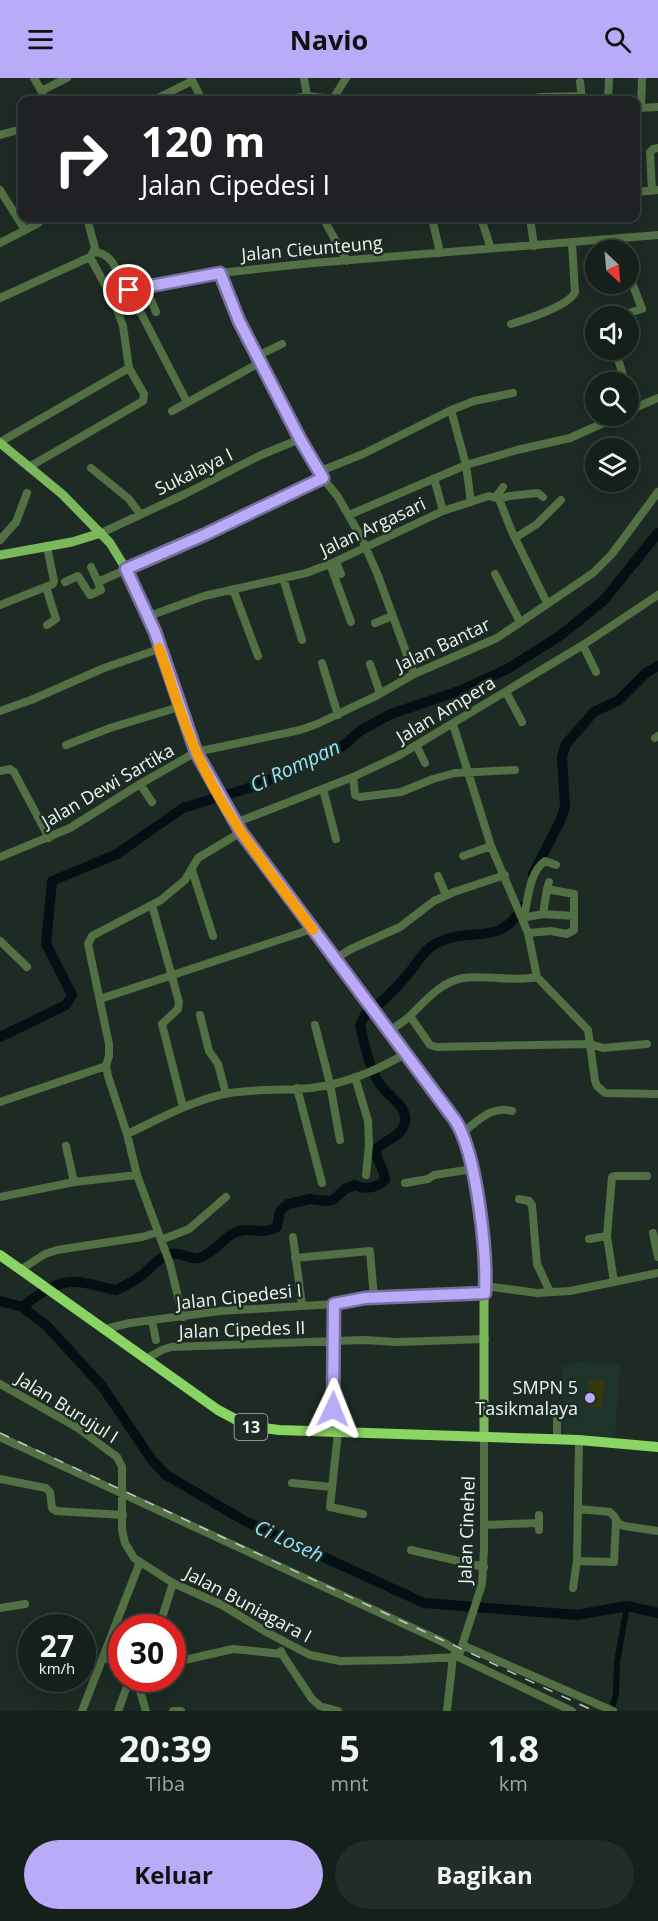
<!DOCTYPE html>
<html lang="id">
<style>
:root{--surface:#16201b;--page:#232d28;--text:#f1f3f6;--muted:#9ea3a3;--line:#353e3a;--accent:#b9abf7}
body{margin:0;font-family:"Open Sans",sans-serif;background:var(--page);color:var(--text);height:100vh;display:flex;flex-direction:column;font-size:22px;white-space:nowrap}
*{box-sizing:border-box;margin:0}
p{font-size:20px;color:var(--muted)}
.icon{flex:none;width:33px;height:33px;fill:none;stroke:currentColor;stroke-width:2;stroke-linecap:round;stroke-linejoin:round}
.map{position:relative;height:1633px;overflow:hidden}
.details{display:flex;flex-direction:column;background:var(--surface);flex:1}
.details>*{flex:none}
.guide{position:absolute;left:18px;top:18px;width:622px;height:126px;border-radius:12px;box-shadow:0 3px 15px #0003,0 0 0 2px var(--line);background:#202124;color:#fff;overflow:hidden}
.needle{width:39px;rotate:154deg}
.tools{position:absolute;left:585px;top:162px;display:grid;gap:12px}
.tools a{display:grid;place-items:center;width:54px;height:54px;border-radius:50%;background:var(--surface);box-shadow:0 3px 15px #0003,0 0 0 2px var(--line);font-size:30px}
.speed{position:absolute;left:18px;top:1536px;display:flex;gap:12px;font-size:30px;font-weight:700;text-align:center}
.speed>*{display:grid;place-content:center;width:78px;height:78px;border-radius:50%;background:var(--surface);box-shadow:0 3px 15px #0003,0 0 0 2px var(--line);line-height:1}
.speed small{font-size:15px;font-weight:400}
.speed .limit{border:9px solid #d22;background:#fff;color:#111}
.pin{position:absolute;display:grid;place-items:center;width:51px;height:51px;color:#fff;margin:-26px;border:3px solid #fff;border-radius:50%;box-shadow:0 2px 6px #0007}
.me{position:absolute;width:66px;margin:-33px;rotate:2deg;stroke-linejoin:round;filter:drop-shadow(0 0 4px #0008)}
.turn{display:flex;align-items:center;gap:21px;height:126px;padding:0 24px;font-size:27px}
.turn .icon{width:78px;height:78px;stroke-width:2.5}
.turn b{display:block;font-size:42px;line-height:51px}
.eta{display:flex;justify-content:space-evenly;align-items:center;height:102px;text-align:center}
.eta b{font-size:36px;font-weight:700;line-height:42px}
.primary-button{display:flex;gap:12px;margin-top:auto;padding:12px 24px}
.primary-button a{flex:1;height:69px;border-radius:36px;background:var(--accent);color:#111;font-size:24px;font-weight:700;line-height:69px;text-align:center}
.primary-button a+a{background:var(--page);color:var(--text)}
header{display:flex;justify-content:space-between;align-items:center;height:78px;padding:0 24px;background:var(--accent);color:#111;font-size:27px;font-weight:700}
.map>svg:first-child{display:block}
.built{fill:#1e342a}
.green{fill:#36370a}
.lines{fill:none;stroke-linecap:round;stroke-linejoin:round}
.canal{stroke:#030f12;stroke-width:6}
.river{stroke:#030f12;stroke-width:10}
.minor{stroke:#527044;stroke-width:8}
.major{stroke:#7ab85b;stroke-width:9}
.highway{stroke:#89d462;stroke-width:10}
.rail{stroke:#c2ccc7;stroke-width:1.5;stroke-dasharray:10 10;stroke-linecap:butt}
.route-casing{stroke:#786fa1;stroke-width:15}
.route{stroke:#b9abf7;stroke-width:10}
.slow{stroke:#f59e0b;stroke-width:10}
.poi-dot{fill:#b9abf7;stroke:#1d2b24;stroke-width:2}
.labels{text-anchor:middle;stroke-width:5;stroke-linejoin:round;paint-order:stroke}
.shield{fill:#1d2b24;stroke:#afb9b4;stroke-width:1.5}
.shield-label{font-size:16px;font-weight:bold;fill:#edf6f1}
.street-label{font-size:18px;fill:#edf6f1;stroke:#1d2b24}
.poi-label{font-size:18px;fill:#edf6f1;stroke:#1d2b24;text-anchor:end}
.water-label{font-size:20px;font-style:italic;fill:#95e4f7;stroke:#1d2b24}
</style>
<header><svg class="icon" aria-label="menu" viewBox="0 0 24 24"><path d="M4 6h16M4 12h16M4 18h16"/></svg>Navio<svg class="icon" aria-label="search" viewBox="0 0 24 24"><circle cx="10" cy="10" r="6"/><path d="M15 15l6 6"/></svg></header>
<div class="map">
<svg width="658" height="1633" viewBox="0 0 658 1633">
<rect width="100%" height="100%" fill="#1d2b24"/>
<!-- built -->
<path class="built" d="M 575,1284 L 620,1287 L 615,1360 L 563,1357 L 563,1289 Z"/>
<!-- green -->
<path class="green" d="M 589,1302 L 604,1303 L 602,1329 L 587,1328 Z"/>
<g class="lines">
<!-- canal -->
<path class="canal" d="M 611,1633 L 616,1617 L 617,1584 L 627,1528"/>
<!-- river -->
<path class="river" d="M 533,796 L 560,743 L 565,729 L 562,679 L 566,666 L 594,634 L 619,622 L 646,595 L 658,588
M 379,926 C 389,917 399,907 408,896 C 417,886 423,872 435,866 C 472,846 500,871 523,828
M 0,959 L 66,927 L 72,917 L 46,866 L 52,803 L 117,776 L 183,730 L 258,707 L 343,668 L 361,652 L 391,636 L 462,612 L 509,590 L 561,557 L 604,522 L 658,455
M 0,1223 L 22,1229 L 46,1247 L 102,1308 L 152,1382 L 166,1397 L 245,1443 L 424,1525 L 577,1537 L 627,1528 L 658,1535
M 22,1229 C 38,1217 57,1202 78,1204 C 91,1205 104,1210 116,1212 C 124,1208 133,1204 141,1198 C 151,1190 157,1180 170,1176 C 180,1173 188,1182 198,1180 C 213,1177 222,1160 236,1154 C 250,1148 262,1158 277,1149 L 280,1133 L 288,1126 L 310,1121 L 326,1123 L 333,1122 L 345,1111 L 355,1107 C 365,1112 377,1110 385,1102 C 385,1091 375,1082 376,1071 C 384,1063 400,1059 404,1047 C 411,1032 390,1019 382,1009 C 369,992 365,967 360,947 L 366,935"/>
<!-- minor -->
<path class="minor" d="M 34,0 L 42,14
M 191,0 L 202,22
M 304,0 L 307,18
M 580,4 L 582,21
M 45,22 L 42,14 L 43,12 L 67,0
M 154,22 L 192,3
M 285,22 L 307,18 L 333,21 L 346,0
M 522,22 L 541,19 L 581,18
M 608,22 L 609,0
M 636,30 L 658,29
M 641,30 L 642,0
M 0,57 L 22,51
M 0,112 L 25,152
M 652,113 L 650,74 L 653,71 L 658,70
M 636,114 L 658,112
M 87,140 L 95,170 L 91,178
M 323,140 L 347,183
M 432,140 L 440,175
M 481,140 L 491,171
M 530,140 L 534,168
M 616,161 L 621,172
M 0,165 L 37,146 L 44,140
M 94,174 C 114,175 118,196 124,213
M 90,179 L 109,214 L 114,215 L 220,195 L 313,185 L 658,157
M 220,195 L 235,235 L 300,361 L 318,394 L 338,419 L 361,459 L 377,495 L 414,596
M 145,208 L 156,234
M 129,212 L 187,324
M 0,220 L 90,179
M 618,238 L 642,231 L 628,194
M 511,246 C 527,241 569,228 575,214 L 572,165
M 615,272 L 625,303
M 257,278 L 282,266
M 451,332 L 474,323 L 513,315
M 172,333 L 261,284
M 628,333 L 658,320
M 0,364 L 129,290 L 123,248 L 111,215
M 29,389 L 143,323 L 144,316 L 129,290
M 91,390 L 129,421 L 140,436
M 318,394 L 363,376 L 451,332 L 466,387 L 471,424
M 434,400 L 443,433
M 496,419 L 503,409
M 499,421 L 509,418 L 538,415 L 543,419
M 349,437 L 466,387 L 517,372 L 570,360 L 619,338
M 101,455 L 185,416 L 261,377 L 300,361
M 515,460 L 537,446 L 561,422
M 0,462 L 16,444 L 27,415
M 336,484 L 341,496
M 330,486 L 351,544
M 91,489 L 98,504
M 495,496 L 520,544
M 283,500 L 302,562
M 65,504 L 78,498 L 90,517 L 101,512 L 98,504 L 204,457 L 323,400
M 46,509 L 56,541 L 47,547
M 233,511 L 258,578
M 0,527 L 53,506 L 54,503 L 47,469
M 149,538 L 204,518 L 306,495 L 330,486 L 443,433 L 489,418 L 499,421 L 512,454 L 547,525
M 375,545 L 392,538
M 583,567 L 596,594
M 322,585 L 338,637
M 370,586 L 380,615
M 506,614 L 522,644
M 0,633 L 31,622 L 104,590 L 159,571
M 453,646 L 491,768 L 528,855 L 537,899 L 588,952 L 595,1003 L 597,1008 L 605,1015 L 658,1016
M 655,660 L 658,658
M 66,667 L 110,650 L 179,629
M 416,667 L 425,685
M 0,693 L 10,691 L 14,694 L 49,760
M 353,699 L 355,717 L 360,719 L 401,714 L 433,701 L 455,695 L 515,692
M 140,706 L 152,724
M 323,711 L 336,761
M 235,745 L 353,699 L 398,678 L 583,567 L 658,517
M 463,778 L 491,768
M 0,779 L 70,750 L 140,706 L 196,674 L 300,652 L 317,646 L 376,618 L 414,596 L 497,560 L 593,495 L 612,476 L 658,414
M 192,792 L 213,858
M 438,798 L 446,817
M 152,827 L 179,924 L 178,931 L 162,946 L 183,1029
M 543,836 L 547,811
M 524,839 C 528,822 529,794 545,783 L 556,787
M 522,840 L 543,836 L 574,838
M 528,855 L 551,853 L 567,856 L 574,852 L 574,816 L 547,811 L 549,804
M 0,863 L 27,889
M 335,881 L 351,871 L 400,849 L 434,823 L 454,814 L 505,797
M 100,921 L 312,851
M 200,937 L 209,973 L 218,986 L 226,1016
M 410,938 L 430,967 L 437,969 L 590,966 L 603,970 L 647,966
M 315,947 L 330,1006 L 340,1062
M 389,954 C 396,948 405,943 411,937 C 426,922 441,904 463,900 C 488,897 512,904 537,899
M 355,999 L 368,1043 L 369,1067 L 366,1097
M 297,1010 L 322,1105
M 0,1024 L 106,988
M 462,1055 C 478,1043 491,1027 512,1033
M 127,1056 C 159,1041 189,1024 224,1016 C 253,1010 282,1013 311,1010 C 345,1006 376,993 405,976
M 66,1068 L 74,1104
M 405,1105 L 428,1101 L 434,1097 L 473,1091
M 0,1119 L 74,1104 L 137,1097
M 519,1121 L 529,1123 L 532,1127 L 537,1186 L 550,1214
M 653,1155 L 658,1179
M 293,1159 L 302,1227
M 589,1161 L 607,1158
M 161,1162 L 189,1151 L 226,1119
M 295,1180 L 370,1173 L 374,1220
M 20,1192 L 45,1176 L 57,1172 L 142,1159 L 158,1154
M 614,1204 L 607,1158 L 612,1099 L 614,1098 L 647,1098
M 485,1208 L 537,1215 L 570,1213 L 658,1195
M 183,1239 L 170,1186 L 137,1097 L 127,1056 L 108,998 L 106,988 L 109,978 L 109,966 L 88,866 L 92,858 L 161,822 L 185,802 L 198,780 L 241,754
M 152,1243 L 156,1262
M 105,1251 L 130,1245 L 220,1233 L 334,1226 L 365,1220 L 485,1215
M 146,1281 L 162,1272 L 171,1269 L 363,1262 L 398,1264 L 485,1261
M 0,1306 L 78,1350 L 117,1379 L 122,1389 L 122,1452 L 125,1465 L 134,1480 L 173,1505 L 222,1527 L 268,1555 L 310,1577 L 340,1583 L 401,1582 L 458,1579 L 572,1633
M 557,1330 L 557,1361
M 332,1354 L 334,1226
M 338,1354 L 330,1429 L 363,1436
M 0,1359 L 443,1564 L 460,1574
M 0,1401 L 46,1410 L 50,1414 L 52,1430 L 56,1433 L 123,1437
M 292,1405 L 332,1409
M 579,1431 L 610,1434 L 614,1438 L 618,1445 L 624,1448 L 658,1453
M 484,1447 L 538,1445
M 539,1452 L 539,1437
M 411,1472 L 484,1489
M 577,1483 L 614,1484 L 616,1443
M 573,1510 L 577,1483 L 579,1362
M 0,1530 L 25,1526
M 160,1546 L 173,1505
M 462,1567 L 613,1633
M 281,1573 L 282,1576 L 312,1621 L 320,1628 L 338,1633
M 459,1577 L 482,1506 L 484,1471 L 484,1358
M 180,1583 L 233,1571 L 282,1576
M 122,1587 L 103,1579 L 140,1484
M 136,1600 L 146,1633
M 82,1633 L 103,1579
M 118,1633 L 130,1600
M 173,1633 L 181,1633
M 447,1633 L 453,1578"/>
<!-- major -->
<path class="major" d="M 0,365 L 62,416 L 110,465 L 126,491 L 149,538 L 196,674 L 235,745 L 455,1042 L 462,1055 L 473,1091 L 484,1172 L 484,1358
M 0,477 L 72,464 L 101,455"/>
<!-- highway -->
<path class="highway" d="M 0,1177 L 218,1332 L 248,1348 L 279,1352 L 579,1362 L 658,1369"/>
<!-- rail -->
<path class="rail" d="M 0,1355 L 594,1633"/>
</g>
<g class="lines">
<defs>
<path id="route" d="M 129,212 L 220,195 L 239,243 L 300,361 L 323,400 L 204,457 L 126,491 L 155,554 L 196,674 L 241,754 L 455,1042 C 477,1076 487,1174 485,1215 L 365,1220 L 334,1226 L 333,1331"/>
</defs>
<!-- route casing -->
<use href="#route" class="route-casing"/>
<!-- route -->
<use href="#route" class="route"/>
<!-- slow -->
<path class="slow" d="M 159,570 C 171,604 181,640 196,673 C 224,739 271,795 313,852"/>
</g>
<!-- markers -->
<circle class="poi-dot" cx="590" cy="1320" r="6"/>
<g class="labels">
<!-- shield labels -->
<rect class="shield" x="234.5" y="1336" width="33" height="26" rx="4.5"/>
<g class="shield-label">
<text x="251" y="1355">13</text>
</g>
<!-- street labels -->
<g class="street-label">
<text transform="translate(312 171) rotate(-5)" y="6">Jalan Cieunteung</text>
<text transform="translate(194 394) rotate(-26)" y="6">Sukalaya I</text>
<text transform="translate(373 449) rotate(-25)" y="6">Jalan Argasari</text>
<text transform="translate(443 567) rotate(-25)" y="6">Jalan Bantar</text>
<text transform="translate(446 632) rotate(-31)" y="6">Jalan Ampera</text>
<text transform="translate(108 708) rotate(-30)" y="6">Jalan Dewi Sartika</text>
<text transform="translate(239 1219) rotate(-6)" y="6">Jalan Cipedesi I</text>
<text transform="translate(242 1252) rotate(-2)" y="6">Jalan Cipedes II</text>
<text transform="translate(67 1330) rotate(32)" y="6">Jalan Burujul I</text>
<text transform="translate(467 1452) rotate(-88)" y="6">Jalan Cinehel</text>
<text transform="translate(248 1527) rotate(28)" y="6">Jalan Buniagara I</text>
</g>
<!-- poi labels -->
<g class="poi-label">
<text x="578" y="1316">SMPN 5<tspan x="578" dy="21">Tasikmalaya</tspan></text>
</g>
<!-- water labels -->
<g class="water-label">
<text transform="translate(295 688) rotate(-25)" y="7">Ci Rompan</text>
<text transform="translate(289 1463) rotate(25)" y="7">Ci Loseh</text>
</g>
</g>
</svg>
<div class="tools">
<a><svg class="needle" viewBox="-14 -14 28 28"><path d="M0-13l5 13h-10z" fill="#e53935"/><path d="M0 13l5-13h-10z" fill="#9ea3a3"/></svg></a>
<a><svg class="icon" aria-label="sound" viewBox="0 0 24 24"><path d="M4 9h4l5-4v14l-5-4H4zM17 9q2 3 0 6"/></svg></a>
<a><svg class="icon" aria-label="search" viewBox="0 0 24 24"><circle cx="10" cy="10" r="6"/><path d="M15 15l6 6"/></svg></a>
<a><svg class="icon" aria-label="layers" viewBox="0 0 24 24"><path d="M12 4l9 5-9 5-9-5zM3 14l9 5 9-5"/></svg></a>
</div>
<div class="speed"><div>27<small>km/h</small></div><div class="limit">30</div></div>
<div class="pin" style="left:129px;top:212px;background:#d93025"><svg class="icon" aria-label="arrive" viewBox="0 0 24 24"><path d="M6 21V4h12l-3 4 3 4H6"/></svg></div>
<svg class="me" style="left:333px;top:1331px" viewBox="-20 -20 40 40"><path d="M0-17L14 15 0 8-14 15z" fill="#b9abf7" stroke="#fff" stroke-width="4"/></svg>
<div class="guide">
<div class="turn"><svg class="icon" aria-label="right" viewBox="0 0 24 24"><path d="M7 20v-9h11M14 6l5 5-5 5"/></svg><div><b>120 m</b>Jalan Cipedesi I</div></div>
</div>
</div>
<section class="details">
<div class="eta">
<div><b>20:39</b><p>Tiba</p></div>
<div><b>5</b><p>mnt</p></div>
<div><b>1.8</b><p>km</p></div>
</div>
<div class="primary-button"><a>Keluar</a><a>Bagikan</a></div>
</section>
